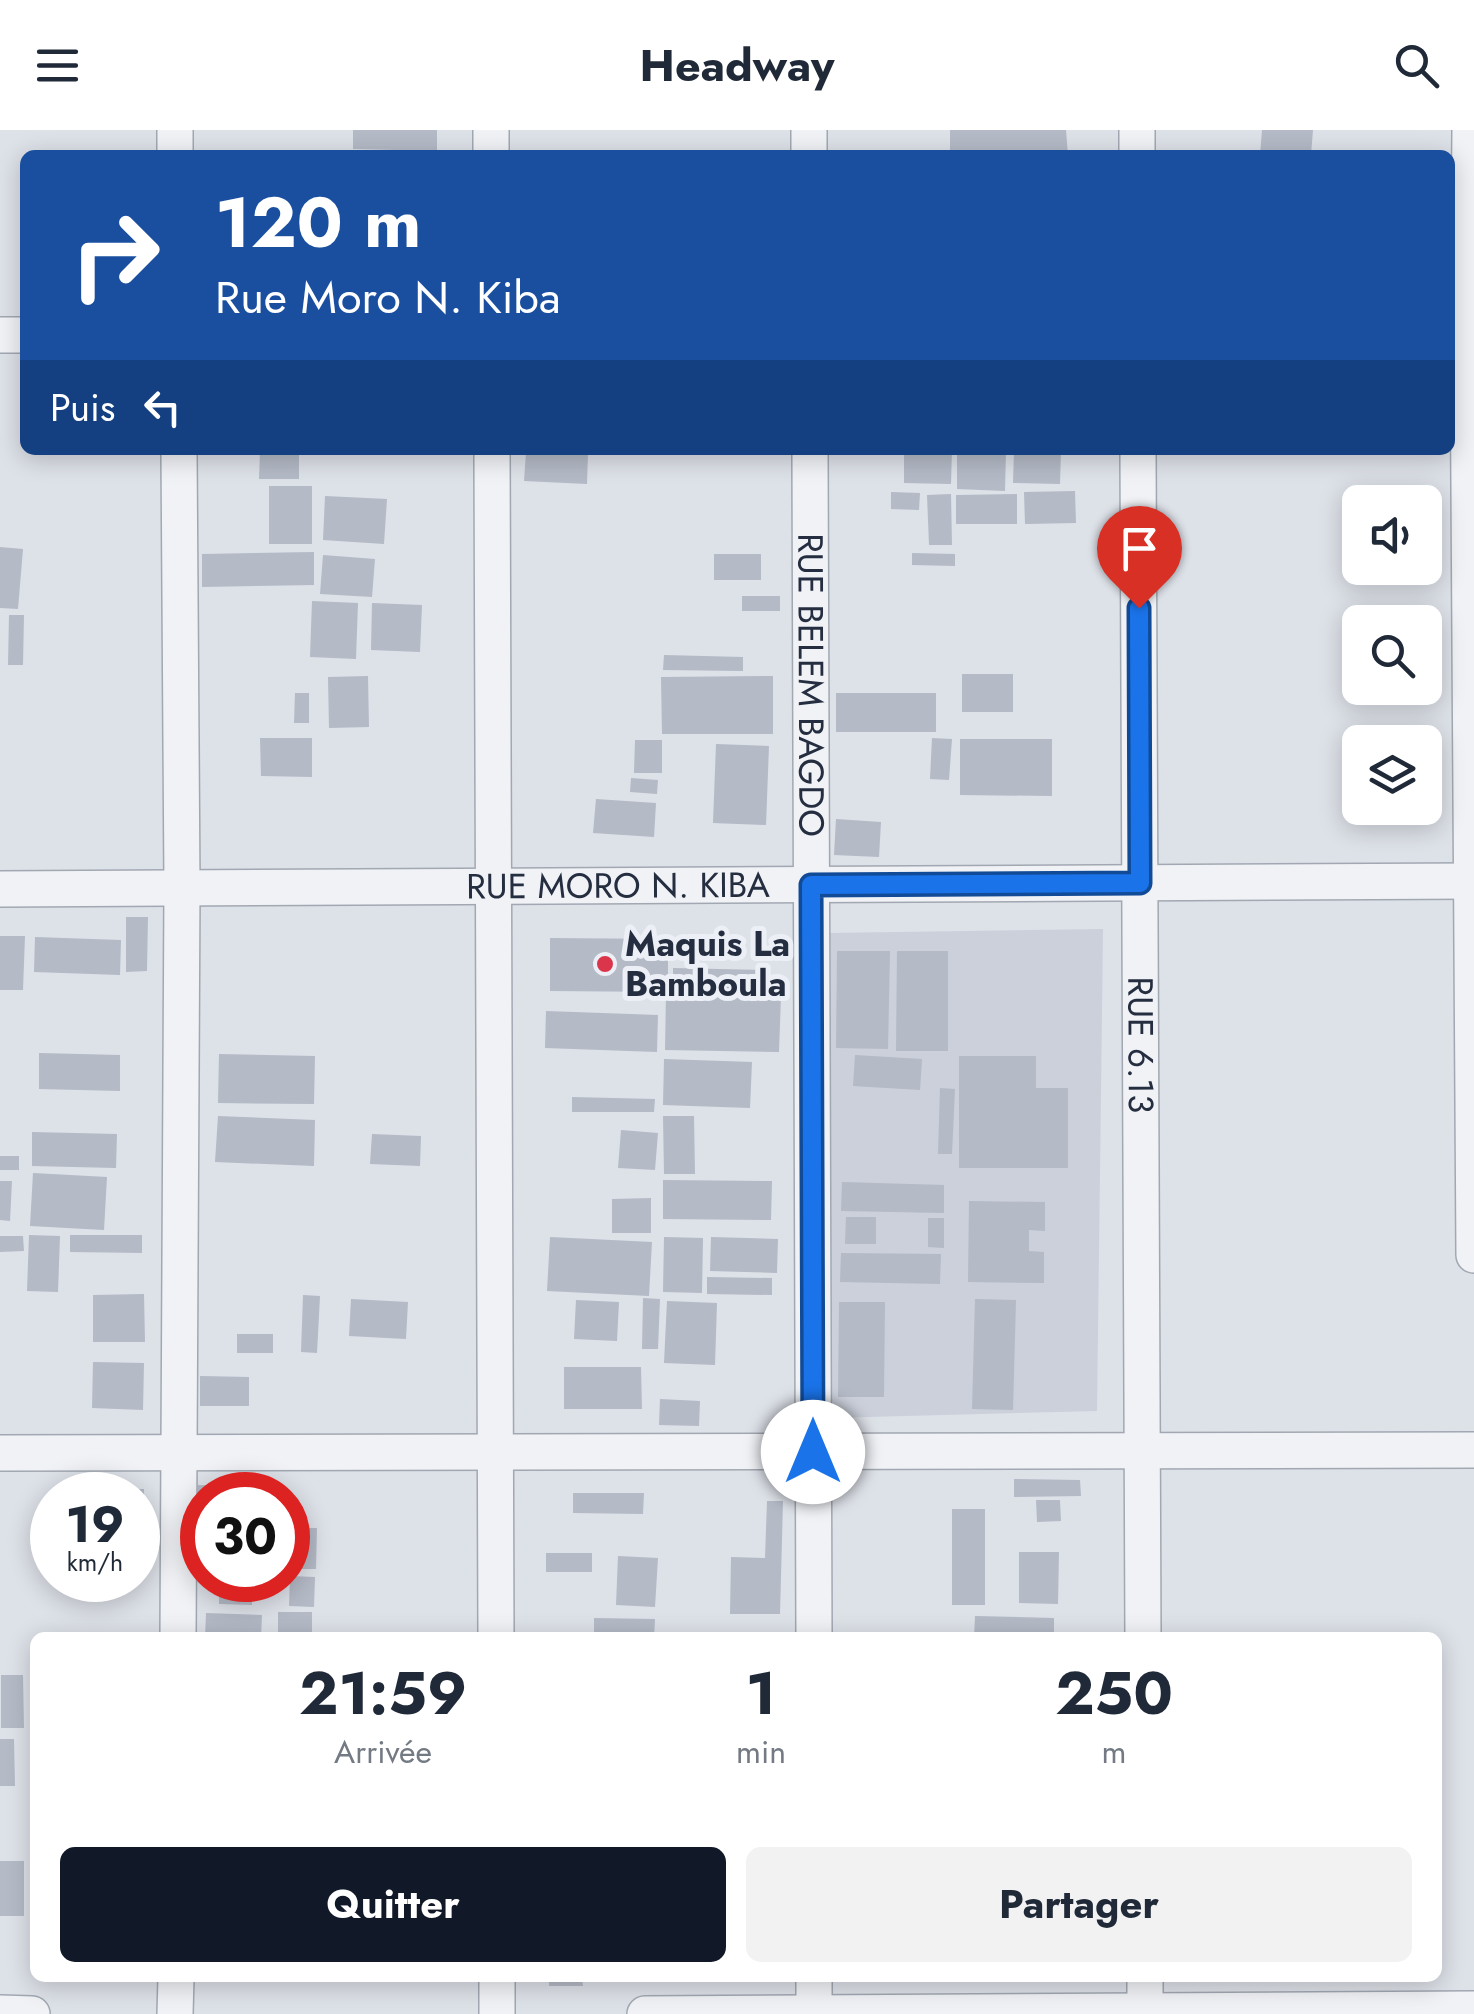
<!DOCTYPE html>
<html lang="fr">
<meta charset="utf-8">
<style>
:root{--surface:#fff;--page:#f2f2f3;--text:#1f2937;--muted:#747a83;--accent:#111827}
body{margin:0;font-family:Jost,sans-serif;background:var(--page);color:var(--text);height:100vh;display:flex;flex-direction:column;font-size:38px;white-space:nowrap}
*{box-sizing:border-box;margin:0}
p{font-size:32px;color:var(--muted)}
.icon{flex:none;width:55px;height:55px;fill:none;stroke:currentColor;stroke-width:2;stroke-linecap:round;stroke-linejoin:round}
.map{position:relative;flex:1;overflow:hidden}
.sheet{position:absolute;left:30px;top:1502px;width:1412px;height:350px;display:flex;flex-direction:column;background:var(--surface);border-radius:15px;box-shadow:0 5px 25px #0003}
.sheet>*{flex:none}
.banner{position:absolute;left:20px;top:20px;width:1435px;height:305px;border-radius:15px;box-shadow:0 5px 25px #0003;background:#1a4fa0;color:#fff;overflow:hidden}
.buttons{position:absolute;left:1342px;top:355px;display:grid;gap:20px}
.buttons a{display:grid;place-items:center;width:100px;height:100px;border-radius:15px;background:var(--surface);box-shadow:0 5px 25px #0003;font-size:50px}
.speed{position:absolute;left:30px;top:1342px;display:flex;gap:20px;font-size:50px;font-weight:700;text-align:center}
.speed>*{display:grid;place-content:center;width:130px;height:130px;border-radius:50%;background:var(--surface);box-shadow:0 5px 25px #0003;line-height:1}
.speed small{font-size:25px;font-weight:400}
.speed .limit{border:15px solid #d22;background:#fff;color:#111}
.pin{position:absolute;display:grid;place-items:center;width:85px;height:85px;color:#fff;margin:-102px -42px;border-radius:50% 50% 50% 0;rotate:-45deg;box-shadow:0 0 10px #0007}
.pin .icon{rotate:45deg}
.me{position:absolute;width:110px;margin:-55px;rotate:0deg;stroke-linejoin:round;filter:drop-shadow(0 0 8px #0008)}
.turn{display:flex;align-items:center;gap:35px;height:210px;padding:0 30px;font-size:45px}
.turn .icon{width:130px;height:130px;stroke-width:2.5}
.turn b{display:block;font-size:70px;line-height:85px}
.then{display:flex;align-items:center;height:95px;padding:0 30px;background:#0003;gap:20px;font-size:38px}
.eta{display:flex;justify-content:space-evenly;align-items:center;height:170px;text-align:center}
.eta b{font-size:60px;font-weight:700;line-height:70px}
.action{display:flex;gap:20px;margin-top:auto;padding:20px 30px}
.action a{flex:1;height:115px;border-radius:15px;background:var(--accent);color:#fff;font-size:40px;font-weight:700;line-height:115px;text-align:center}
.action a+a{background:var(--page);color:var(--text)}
header{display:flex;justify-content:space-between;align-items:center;height:130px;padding:0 30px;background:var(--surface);font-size:45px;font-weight:700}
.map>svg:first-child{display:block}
.built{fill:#cbd0db}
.building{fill:#b4bac6}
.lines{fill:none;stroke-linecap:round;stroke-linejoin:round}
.minor-casing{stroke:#a2a8b2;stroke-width:38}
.minor{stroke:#f0f2f6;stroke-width:35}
.route-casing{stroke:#114b97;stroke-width:25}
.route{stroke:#1a73e8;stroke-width:18}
.poi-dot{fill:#da354b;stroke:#ecf0f6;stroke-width:4}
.labels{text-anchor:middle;stroke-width:10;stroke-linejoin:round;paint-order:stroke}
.street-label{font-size:35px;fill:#252e40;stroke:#ecf0f6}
.poi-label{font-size:35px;font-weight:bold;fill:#252e40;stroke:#ecf0f6;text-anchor:start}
</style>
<header><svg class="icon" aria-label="menu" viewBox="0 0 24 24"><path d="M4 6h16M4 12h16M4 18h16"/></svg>Headway<svg class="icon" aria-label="search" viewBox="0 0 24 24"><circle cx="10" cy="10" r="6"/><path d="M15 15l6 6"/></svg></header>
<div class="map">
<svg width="1474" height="1884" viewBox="0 0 1474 1884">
<rect width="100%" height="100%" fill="#dde1e8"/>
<!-- built -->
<path class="built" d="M 1103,799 L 1097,1281 L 829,1288 L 830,803 Z"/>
<!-- building -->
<path class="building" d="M 353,0 L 437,0 L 437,21 L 353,19 Z
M 950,0 L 1066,0 L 1068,25 L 950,25 Z
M 1262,0 L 1313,0 L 1311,25 L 1260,25 Z
M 260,320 L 299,320 L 299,349 L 259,349 Z
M 904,320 L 952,320 L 951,354 L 904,353 Z
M 957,320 L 1006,320 L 1005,361 L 957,359 Z
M 1014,320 L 1061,320 L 1060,354 L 1013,353 Z
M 526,322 L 588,325 L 587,354 L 524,351 Z
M 269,356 L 312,356 L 312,414 L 269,414 Z
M 1075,361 L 1076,393 L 1025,394 L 1024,362 Z
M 891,362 L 920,363 L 919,380 L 891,379 Z
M 951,364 L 952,415 L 929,415 L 927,365 Z
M 1017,364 L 1017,394 L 956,394 L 956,365 Z
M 325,366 L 387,369 L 384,414 L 323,410 Z
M 0,417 L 23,419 L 18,479 L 0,478 Z
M 314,422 L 314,455 L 202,457 L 202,424 Z
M 912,423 L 955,424 L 955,436 L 912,435 Z
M 714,424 L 761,424 L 761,450 L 714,450 Z
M 323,425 L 375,429 L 372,467 L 320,464 Z
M 742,466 L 780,466 L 780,481 L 742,481 Z
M 312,471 L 358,473 L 356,529 L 310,527 Z
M 372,473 L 422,475 L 420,522 L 371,520 Z
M 9,485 L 24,485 L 23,535 L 8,535 Z
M 664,525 L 743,527 L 743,541 L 663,540 Z
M 962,544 L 1013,544 L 1013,582 L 962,582 Z
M 368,546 L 369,597 L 329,598 L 328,547 Z
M 773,546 L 773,604 L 662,604 L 661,547 Z
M 295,563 L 309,563 L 309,593 L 294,593 Z
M 836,563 L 936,563 L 936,602 L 836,602 Z
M 260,608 L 312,608 L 312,647 L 261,646 Z
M 932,608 L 952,609 L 949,650 L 930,649 Z
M 960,609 L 1052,609 L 1052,666 L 960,665 Z
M 635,610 L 662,610 L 662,643 L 634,643 Z
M 716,614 L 769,616 L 766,695 L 713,693 Z
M 631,648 L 658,650 L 657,664 L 630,662 Z
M 596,669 L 656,673 L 654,707 L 593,703 Z
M 836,689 L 881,692 L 879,727 L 834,725 Z
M 126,787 L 148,787 L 147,841 L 126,842 Z
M 0,806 L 25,806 L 23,860 L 0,860 Z
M 35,807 L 121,810 L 120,845 L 34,842 Z
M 550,808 L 668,809 L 668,862 L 550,861 Z
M 837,821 L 890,821 L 888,919 L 836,918 Z
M 897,821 L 948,821 L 948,921 L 896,921 Z
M 673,838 L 769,840 L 768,866 L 781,866 L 779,922 L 665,920 L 666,864 L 673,864 Z
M 546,881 L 658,885 L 657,922 L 545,918 Z
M 39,923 L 120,925 L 120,961 L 39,959 Z
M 219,924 L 315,926 L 314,974 L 218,973 Z
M 855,925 L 922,929 L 920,960 L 853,956 Z
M 959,926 L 1036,926 L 1036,958 L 1068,958 L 1068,1038 L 959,1038 Z
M 664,929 L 752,932 L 750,978 L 663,975 Z
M 940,958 L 955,959 L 952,1024 L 938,1024 Z
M 572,967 L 655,969 L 654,982 L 572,982 Z
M 218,986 L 315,990 L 314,1036 L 215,1032 Z
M 663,986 L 694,986 L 695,1044 L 664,1044 Z
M 621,1000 L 658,1003 L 655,1040 L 618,1038 Z
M 32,1002 L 117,1004 L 116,1038 L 32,1036 Z
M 372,1004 L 421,1006 L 420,1036 L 370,1034 Z
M 0,1026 L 19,1026 L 19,1040 L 0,1040 Z
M 33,1043 L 107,1047 L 104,1100 L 30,1096 Z
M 663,1050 L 772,1051 L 771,1090 L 663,1089 Z
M 0,1051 L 12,1051 L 10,1091 L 0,1090 Z
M 842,1052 L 944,1055 L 944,1083 L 841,1081 Z
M 651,1068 L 651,1103 L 612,1103 L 612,1069 Z
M 969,1071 L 1045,1072 L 1045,1101 L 1029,1100 L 1029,1121 L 1044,1122 L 1044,1153 L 968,1152 Z
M 846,1087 L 876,1087 L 876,1114 L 845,1114 Z
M 928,1088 L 944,1088 L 944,1118 L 928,1117 Z
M 29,1105 L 60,1106 L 58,1162 L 27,1161 Z
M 70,1105 L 142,1105 L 142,1123 L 70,1122 Z
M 0,1106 L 23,1106 L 24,1121 L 0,1122 Z
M 550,1107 L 652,1112 L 649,1166 L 547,1161 Z
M 664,1107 L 703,1108 L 702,1163 L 663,1162 Z
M 711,1107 L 778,1109 L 777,1143 L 710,1141 Z
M 841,1123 L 941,1124 L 940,1154 L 840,1152 Z
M 707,1147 L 772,1148 L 772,1165 L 707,1164 Z
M 144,1164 L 145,1212 L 93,1212 L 93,1165 Z
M 303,1165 L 320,1166 L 317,1223 L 301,1222 Z
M 643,1168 L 660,1169 L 658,1219 L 642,1219 Z
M 351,1169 L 408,1172 L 406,1209 L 349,1206 Z
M 975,1169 L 1016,1170 L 1013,1280 L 972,1279 Z
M 576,1170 L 619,1172 L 617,1211 L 574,1209 Z
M 667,1171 L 717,1173 L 715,1235 L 664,1233 Z
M 839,1172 L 885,1172 L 884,1267 L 838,1267 Z
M 237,1204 L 273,1204 L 273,1223 L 237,1223 Z
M 93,1232 L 144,1233 L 143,1280 L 92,1278 Z
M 564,1237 L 641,1237 L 642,1279 L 564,1279 Z
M 200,1246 L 249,1247 L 249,1276 L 200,1276 Z
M 660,1269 L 700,1271 L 699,1296 L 659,1295 Z
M 1014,1349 L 1080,1350 L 1081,1366 L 1014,1367 Z
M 198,1355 L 253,1356 L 253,1365 L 202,1365 L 202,1414 L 197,1414 Z
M 103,1359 L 144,1359 L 143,1418 L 138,1418 L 138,1365 L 103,1365 Z
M 573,1363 L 644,1363 L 643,1384 L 573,1383 Z
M 1036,1370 L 1060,1370 L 1061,1391 L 1037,1392 Z
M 767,1371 L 783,1371 L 780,1484 L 730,1484 L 731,1427 L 765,1428 Z
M 952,1379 L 985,1379 L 985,1475 L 952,1475 Z
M 288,1398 L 317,1398 L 316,1439 L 288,1439 Z
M 1019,1422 L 1059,1422 L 1058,1474 L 1019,1473 Z
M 546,1423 L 592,1423 L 592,1442 L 546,1442 Z
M 618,1426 L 658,1428 L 655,1477 L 616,1475 Z
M 290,1446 L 315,1447 L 314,1477 L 289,1476 Z
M 219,1450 L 252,1450 L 252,1475 L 219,1474 Z
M 278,1482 L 312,1482 L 312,1508 L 278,1508 Z
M 206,1483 L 262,1485 L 261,1508 L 205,1508 Z
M 975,1486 L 1054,1488 L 1054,1508 L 974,1508 Z
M 594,1488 L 655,1489 L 654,1508 L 594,1508 Z
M 1,1545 L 23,1545 L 24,1598 L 1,1598 Z
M 0,1609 L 14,1609 L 15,1656 L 0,1656 Z
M 0,1731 L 24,1731 L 24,1786 L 0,1786 Z
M 549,1848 L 582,1848 L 583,1856 L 549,1856 Z"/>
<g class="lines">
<defs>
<g id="minor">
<path d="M 175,0 L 175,25"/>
<path d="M 491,0 L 491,25"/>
<path d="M 809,0 L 809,25"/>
<path d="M 1137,0 L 1137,25"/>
<path d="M 1470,0 L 1468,204 L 1474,1125"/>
<path d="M 0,205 L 25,205"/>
<path d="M 492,320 L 496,1508"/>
<path id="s1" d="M 810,320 L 814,1508"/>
<path id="s2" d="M 1138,320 L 1143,1508"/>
<path id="s3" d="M 0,759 L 1474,751"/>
<path d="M 0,1323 L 1474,1320"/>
<path d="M 178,1508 L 182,757 L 179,320"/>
<path d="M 497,1848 L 497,1884"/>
<path d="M 814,1848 L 814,1884"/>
<path d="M 1145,1848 L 1145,1884"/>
<path d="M 0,1883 L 32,1884"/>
<path d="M 175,1884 L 176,1848"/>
<path d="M 645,1884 L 1474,1879"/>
</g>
</defs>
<!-- minor casing -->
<use href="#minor" class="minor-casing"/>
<!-- minor -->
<use href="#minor" class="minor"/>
</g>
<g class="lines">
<defs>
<path id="route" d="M 813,1322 L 811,755 L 1140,753 L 1139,478"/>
</defs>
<!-- route casing -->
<use href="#route" class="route-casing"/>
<!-- route -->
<use href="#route" class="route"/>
</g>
<!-- markers -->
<circle class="poi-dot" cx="605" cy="834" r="10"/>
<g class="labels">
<!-- street labels -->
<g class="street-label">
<text dy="12" stroke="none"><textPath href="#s1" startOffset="235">RUE BELEM BAGDO</textPath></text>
<text dy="12" stroke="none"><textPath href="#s3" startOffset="618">RUE MORO N. KIBA</textPath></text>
<text dy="12" stroke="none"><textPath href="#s2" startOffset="595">RUE 6.13</textPath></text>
</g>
<!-- poi labels -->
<g class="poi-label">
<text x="625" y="826">Maquis La<tspan x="625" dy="40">Bamboula</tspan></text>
</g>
</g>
</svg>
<div class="buttons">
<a><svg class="icon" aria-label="sound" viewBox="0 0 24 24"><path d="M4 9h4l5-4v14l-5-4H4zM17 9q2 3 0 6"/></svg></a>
<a><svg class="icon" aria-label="search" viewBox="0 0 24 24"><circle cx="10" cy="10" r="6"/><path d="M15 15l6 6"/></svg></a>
<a><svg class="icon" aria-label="layers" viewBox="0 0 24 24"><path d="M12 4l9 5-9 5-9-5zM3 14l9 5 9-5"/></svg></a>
</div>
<div class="speed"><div>19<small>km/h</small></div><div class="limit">30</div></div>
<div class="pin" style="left:1139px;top:478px;background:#d93025"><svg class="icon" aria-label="arrive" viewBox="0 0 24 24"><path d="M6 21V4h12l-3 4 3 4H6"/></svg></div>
<svg class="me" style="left:813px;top:1322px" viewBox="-20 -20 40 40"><circle r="19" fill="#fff"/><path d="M0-13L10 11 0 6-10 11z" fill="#1a73e8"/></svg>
<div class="banner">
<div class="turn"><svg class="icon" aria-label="right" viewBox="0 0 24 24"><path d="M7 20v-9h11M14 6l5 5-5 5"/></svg><div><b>120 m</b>Rue Moro N. Kiba</div></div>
<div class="then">Puis<svg class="icon" aria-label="left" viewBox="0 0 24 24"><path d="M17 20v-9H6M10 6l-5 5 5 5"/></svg></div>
</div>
<section class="sheet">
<div class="eta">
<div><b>21:59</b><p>Arrivée</p></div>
<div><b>1</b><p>min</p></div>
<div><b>250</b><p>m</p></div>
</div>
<div class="action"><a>Quitter</a><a>Partager</a></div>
</section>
</div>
